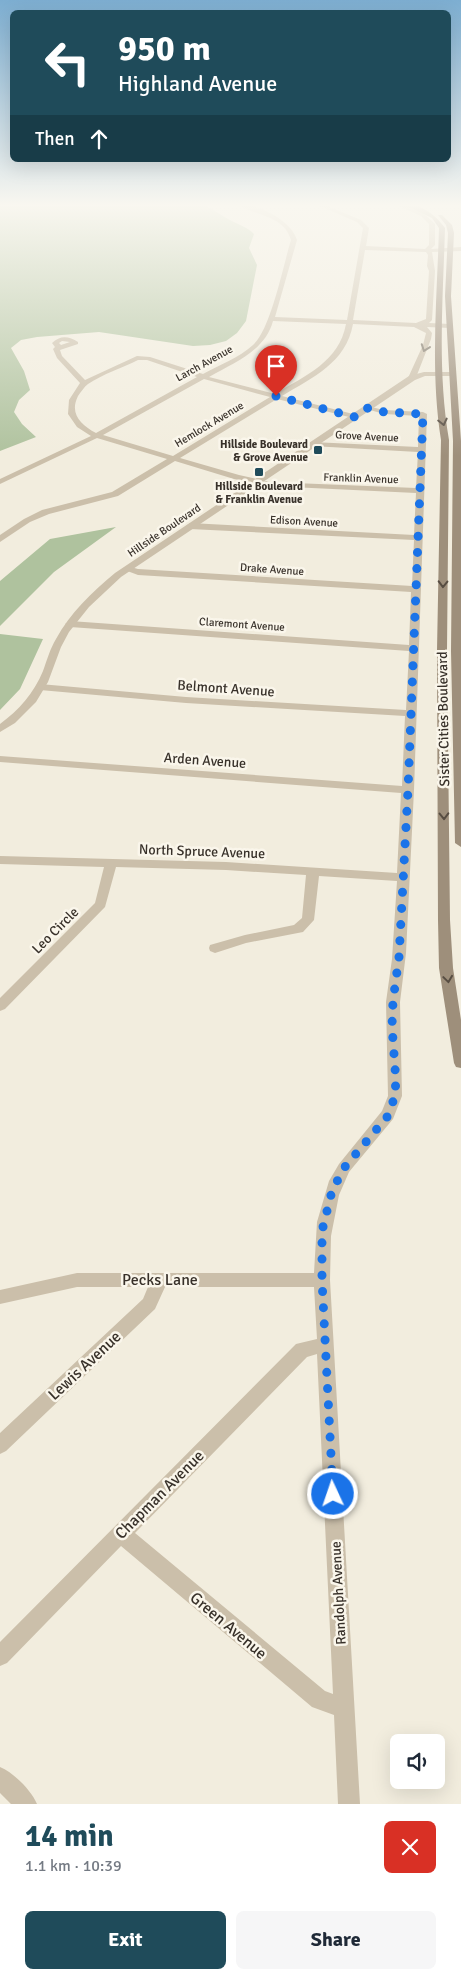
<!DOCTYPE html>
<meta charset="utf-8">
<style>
:root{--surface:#fff;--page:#f6f6f7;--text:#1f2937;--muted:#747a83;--accent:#1f4b5a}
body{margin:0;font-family:Signika,sans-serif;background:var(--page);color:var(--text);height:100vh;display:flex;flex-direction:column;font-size:19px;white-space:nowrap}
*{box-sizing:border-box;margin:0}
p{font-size:16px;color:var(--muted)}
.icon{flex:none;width:28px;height:28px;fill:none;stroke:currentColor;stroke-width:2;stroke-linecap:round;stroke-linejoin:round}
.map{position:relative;height:1804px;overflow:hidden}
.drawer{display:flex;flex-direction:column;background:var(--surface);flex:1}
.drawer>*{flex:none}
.hud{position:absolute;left:10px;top:10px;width:441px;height:152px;border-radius:8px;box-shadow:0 5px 20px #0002;background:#1f4b5a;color:#fff;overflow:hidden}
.fabs{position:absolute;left:390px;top:1734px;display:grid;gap:10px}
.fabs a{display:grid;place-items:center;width:55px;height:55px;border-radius:8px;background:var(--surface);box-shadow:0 5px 20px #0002;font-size:25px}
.pin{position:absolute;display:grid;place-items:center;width:42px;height:42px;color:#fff;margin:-51px -21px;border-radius:50% 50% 50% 0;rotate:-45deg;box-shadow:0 0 5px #0007}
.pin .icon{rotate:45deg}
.me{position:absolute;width:55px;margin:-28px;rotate:357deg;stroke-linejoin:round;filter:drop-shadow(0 0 4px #0008)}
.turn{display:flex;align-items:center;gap:18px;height:105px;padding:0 25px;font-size:22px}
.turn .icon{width:65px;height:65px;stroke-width:2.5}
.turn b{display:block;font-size:35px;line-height:42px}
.then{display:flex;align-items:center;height:48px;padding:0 25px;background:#0003;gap:10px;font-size:19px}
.round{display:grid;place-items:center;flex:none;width:52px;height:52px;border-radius:8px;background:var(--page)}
.summary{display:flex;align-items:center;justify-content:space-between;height:85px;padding:0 25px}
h1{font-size:30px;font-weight:700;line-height:38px;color:var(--accent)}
.cta{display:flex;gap:10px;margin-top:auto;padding:10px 25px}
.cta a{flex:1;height:58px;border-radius:8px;background:var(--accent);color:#fff;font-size:20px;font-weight:700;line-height:58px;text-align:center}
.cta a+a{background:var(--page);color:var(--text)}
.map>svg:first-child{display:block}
.green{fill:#afc29e}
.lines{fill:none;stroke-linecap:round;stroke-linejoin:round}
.minor{fill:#cbbfaa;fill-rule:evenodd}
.tertiary{fill:#cbbfaa;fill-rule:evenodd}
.secondary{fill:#9e8f7b;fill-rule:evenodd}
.oneway{stroke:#7a7164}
.oneway2{stroke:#574d42}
.route{stroke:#1a73e8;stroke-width:9;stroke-dasharray:0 16.2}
.poi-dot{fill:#1f4b5a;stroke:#faf6eb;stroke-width:2}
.labels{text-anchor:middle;stroke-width:5;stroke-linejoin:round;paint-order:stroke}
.far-street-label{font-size:11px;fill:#38312a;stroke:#faf6eb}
.far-poi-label{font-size:11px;font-weight:bold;fill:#38312a;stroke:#faf6eb;text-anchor:end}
.street-label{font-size:14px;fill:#38312a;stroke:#faf6eb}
.near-street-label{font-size:16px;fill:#38312a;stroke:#faf6eb}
</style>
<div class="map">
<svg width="461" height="1804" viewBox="0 0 461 1804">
<rect width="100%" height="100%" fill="#f2edde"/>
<!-- green -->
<path class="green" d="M 0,204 L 202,204 C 212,208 220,215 230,220 C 239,225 247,227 254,234 L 249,248 L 257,265 L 246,321 L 237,333 L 226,341 L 210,345 L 193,346 L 99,332 L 37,337 L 21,340 L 11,348 L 24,371 L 30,390 L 19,400 L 14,412 L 22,424 L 36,437 L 0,451 Z
M 116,527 L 54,572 L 0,626 L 0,581 L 50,539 Z
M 0,634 L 43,639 L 20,689 L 0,710 Z"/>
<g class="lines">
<!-- minor -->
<path class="minor" d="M 236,204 C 257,203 291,220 297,240 L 275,317 L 347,320 L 363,228 L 357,222 L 315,204 L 322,204 L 361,220 L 369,228 L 366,246 L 425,249 L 429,245 L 429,224 L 421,216 L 394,204 C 409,203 425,213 435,224 L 435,245 L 431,249 L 461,247 L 461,251 L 432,252 L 435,271 L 432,320 L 429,323 L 450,324 L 453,326 L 450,328 L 427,327 L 432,333 L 431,339 L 415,380 L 408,378 L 423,345 L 426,333 L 414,327 L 353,324 C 346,363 313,377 282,396 L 357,415 L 357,419 L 277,399 L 180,458 L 239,475 L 270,482 L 416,488 L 418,452 L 312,446 L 308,444 L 312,442 L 418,447 L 419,416 L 384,414 L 363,408 L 367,406 L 384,410 L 423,412 L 427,414 L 414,790 L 406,953 L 400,1002 L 402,1096 L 393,1119 L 349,1172 L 339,1195 L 331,1236 L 330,1280 L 360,1804 L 338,1804 L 334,1715 L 312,1707 L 121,1546 L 7,1663 L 0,1666 L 0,1642 L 296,1344 L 317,1339 L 314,1287 L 165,1287 L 155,1309 L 6,1451 L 0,1454 L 0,1433 L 143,1299 L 148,1287 L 77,1287 L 0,1304 L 0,1290 L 77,1273 L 314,1273 L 317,1222 L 329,1181 L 339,1164 L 382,1111 L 388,1096 L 386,1002 L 392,959 L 397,881 L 319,876 L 314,920 L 303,932 L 246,943 L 215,953 L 210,951 L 209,948 L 210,945 L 245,935 L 294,925 L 302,918 L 306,875 L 226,870 L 116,867 L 105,907 L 5,1009 L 0,1011 L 0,998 L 95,903 L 104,867 L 0,864 L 0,856 L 226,862 L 397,873 L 401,793 L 0,762 L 0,756 L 402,786 L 405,716 L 186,703 L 40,690 L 35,687 L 40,684 L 186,697 L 406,710 L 409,651 L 70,627 L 65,624 L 70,621 L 409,645 L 411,592 L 138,575 L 122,569 L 127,566 L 138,569 L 412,586 L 414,540 L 190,529 L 186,526 L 190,523 L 414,535 L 416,493 L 270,486 L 234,479 L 175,461 L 118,496 L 49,514 L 30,522 L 0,542 L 0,535 L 24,519 L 42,510 L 112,492 L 167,459 L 97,438 L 0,484 L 0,479 L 91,436 L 77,427 L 68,414 L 69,400 L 80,383 L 57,358 L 53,349 L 55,347 L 52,343 C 60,335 69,336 78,342 L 78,344 L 60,350 L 62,356 L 85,380 L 137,356 L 150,357 L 203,374 C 219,365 239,358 253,345 C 271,329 283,266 291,240 C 284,215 255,216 236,204 ZM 365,250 L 426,252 L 428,255 L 427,266 L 429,271 L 426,319 L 416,323 L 353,320 ZM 273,321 L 346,324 C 339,362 306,375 275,394 L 209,377 C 235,362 265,351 273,321 ZM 62,341 L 70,342 L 61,345 L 59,343 ZM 138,360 L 147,360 L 197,377 L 96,433 C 81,425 69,414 78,396 C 81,392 84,387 88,384 C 103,374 122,368 138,360 ZM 204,379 L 270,397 L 173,456 L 103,435 ZM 317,1354 L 333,1694 L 325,1691 L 135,1533 L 307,1357 Z
M 0,1767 C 14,1773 31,1790 37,1804 L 11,1804 L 0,1793 Z"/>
<!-- tertiary -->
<path class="tertiary" d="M 424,372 L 452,372 L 456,374 L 452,376 L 425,376 L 415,380 L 121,577 L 89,607 L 69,632 L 61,647 L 48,682 L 36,702 L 15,723 L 0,732 L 0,724 C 19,710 34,693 43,671 C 47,660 50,649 56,639 C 70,613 92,592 115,573 L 409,376 Z"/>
<!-- secondary -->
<path class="secondary" d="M 403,204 C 420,203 436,215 445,228 C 443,299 437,370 449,440 L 447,650 L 450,920 L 453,968 L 461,1020 L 461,1068 L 456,1067 L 454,1063 L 439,968 L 438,920 L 437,650 L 441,440 C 430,370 437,299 439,228 L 432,218 Z
M 438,215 L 442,215 L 452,225 L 454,233 L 451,296 L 461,441 L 461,847 L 455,843 L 451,651 L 453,441 L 445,296 L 448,233 L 446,225 Z"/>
</g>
<!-- one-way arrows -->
<defs><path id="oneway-chevron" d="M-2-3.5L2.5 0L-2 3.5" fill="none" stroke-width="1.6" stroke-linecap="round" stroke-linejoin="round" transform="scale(1.25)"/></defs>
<use class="oneway" href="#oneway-chevron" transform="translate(425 348) rotate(110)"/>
<g class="oneway2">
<use href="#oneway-chevron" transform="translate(443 422) rotate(77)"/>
<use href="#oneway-chevron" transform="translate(443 584) rotate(91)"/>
<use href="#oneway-chevron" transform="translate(444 816) rotate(89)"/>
<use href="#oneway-chevron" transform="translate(448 979) rotate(82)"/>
</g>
<!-- sky -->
<linearGradient id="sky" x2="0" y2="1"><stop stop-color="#7daed1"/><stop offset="0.45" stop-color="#f9f7f0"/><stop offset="1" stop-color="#f9f7f0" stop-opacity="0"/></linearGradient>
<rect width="461" height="456" fill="url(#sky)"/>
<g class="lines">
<!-- route -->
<path class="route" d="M 276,396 L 354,417 L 367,408 L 384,412 L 423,414 L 408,790 L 399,957 L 393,1001 L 392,1026 L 396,1082 L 394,1099 L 387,1117 L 344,1168 L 332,1191 L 322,1231 L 322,1280 L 333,1494"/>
</g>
<!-- markers -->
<g class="poi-dot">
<rect x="313" y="445" width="10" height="10" rx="2.5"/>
<rect x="254" y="467" width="10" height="10" rx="2.5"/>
</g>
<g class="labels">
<!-- far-street labels -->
<g class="far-street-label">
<text transform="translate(204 363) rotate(-29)" y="4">Larch Avenue</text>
<text transform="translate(209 424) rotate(-31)" y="4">Hemlock Avenue</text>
<text transform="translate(367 436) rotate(3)" y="4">Grove Avenue</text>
<text transform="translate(361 478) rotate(2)" y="4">Franklin Avenue</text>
<text transform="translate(304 521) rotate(3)" y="4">Edison Avenue</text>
<text transform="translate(164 530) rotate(-34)" y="4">Hillside Boulevard</text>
<text transform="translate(272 569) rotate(4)" y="4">Drake Avenue</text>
<text transform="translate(242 624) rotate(4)" y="4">Claremont Avenue</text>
</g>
<!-- far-poi labels -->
<g class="far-poi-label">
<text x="308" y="448">Hillside Boulevard<tspan x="308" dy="13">&amp; Grove Avenue</tspan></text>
<text x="259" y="490" text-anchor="middle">Hillside Boulevard<tspan x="259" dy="13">&amp; Franklin Avenue</tspan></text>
</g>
<!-- street labels -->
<g class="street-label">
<text transform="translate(226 688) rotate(4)" y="5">Belmont Avenue</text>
<text transform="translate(443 719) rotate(-91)" y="5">Sister Cities Boulevard</text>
<text transform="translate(205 760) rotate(4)" y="5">Arden Avenue</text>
<text transform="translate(202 851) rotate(2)" y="5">North Spruce Avenue</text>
<text transform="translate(55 930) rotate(-45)" y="5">Leo Circle</text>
<text transform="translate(338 1593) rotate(-93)" y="5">Randolph Avenue</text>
</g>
<!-- near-street labels -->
<g class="near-street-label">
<text x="160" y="1285">Pecks Lane</text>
<text transform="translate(84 1365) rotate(-43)" y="6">Lewis Avenue</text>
<text transform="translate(159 1494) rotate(-45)" y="6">Chapman Avenue</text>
<text transform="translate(229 1625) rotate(40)" y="6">Green Avenue</text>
</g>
</g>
</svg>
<div class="fabs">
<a><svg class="icon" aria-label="sound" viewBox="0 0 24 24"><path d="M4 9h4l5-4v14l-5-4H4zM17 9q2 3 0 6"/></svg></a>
</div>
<div class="pin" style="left:276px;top:396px;background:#d93025"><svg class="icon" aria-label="arrive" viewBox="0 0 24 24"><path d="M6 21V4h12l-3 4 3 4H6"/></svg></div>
<svg class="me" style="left:333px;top:1494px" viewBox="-20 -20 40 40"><circle r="17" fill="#1a73e8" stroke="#fff" stroke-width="3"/><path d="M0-11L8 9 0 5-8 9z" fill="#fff"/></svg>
<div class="hud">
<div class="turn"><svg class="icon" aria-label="left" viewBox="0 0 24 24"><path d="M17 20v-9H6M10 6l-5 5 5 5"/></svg><div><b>950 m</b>Highland Avenue</div></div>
<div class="then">Then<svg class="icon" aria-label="ahead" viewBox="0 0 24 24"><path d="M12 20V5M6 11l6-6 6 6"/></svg></div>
</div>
</div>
<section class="drawer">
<div class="summary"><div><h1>14 min</h1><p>1.1 km · 10:39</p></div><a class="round" style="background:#d93025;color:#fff"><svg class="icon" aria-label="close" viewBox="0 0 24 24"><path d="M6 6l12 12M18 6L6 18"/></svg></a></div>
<div class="cta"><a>Exit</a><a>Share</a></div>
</section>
